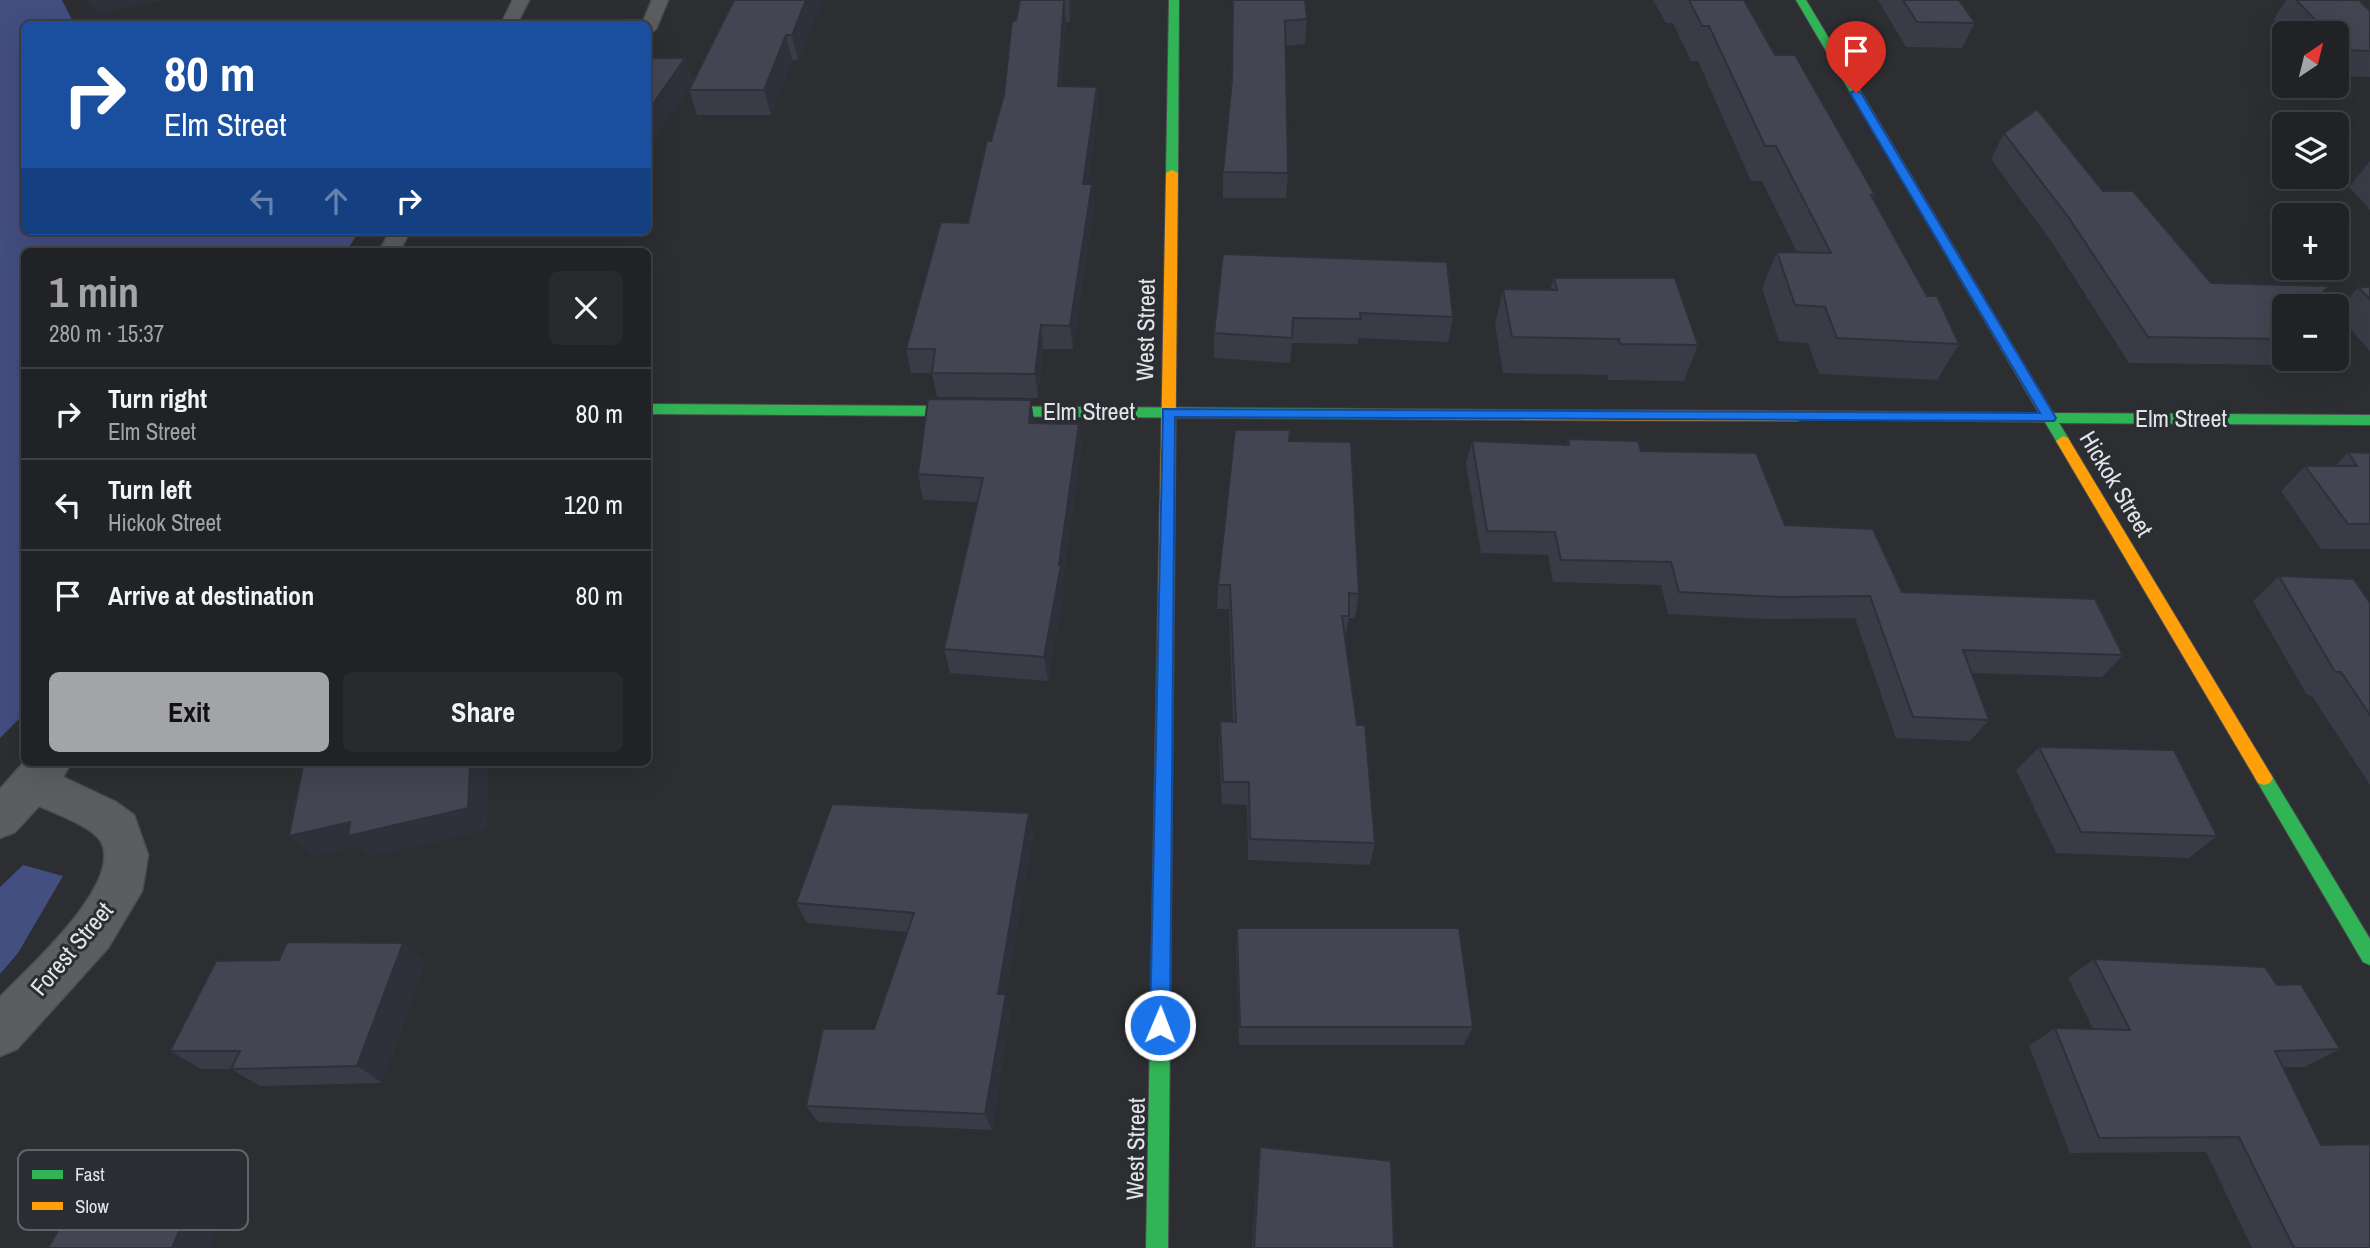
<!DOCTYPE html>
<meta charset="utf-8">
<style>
:root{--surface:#212225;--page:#292a2d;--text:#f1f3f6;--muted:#a2a4a7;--line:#3e3f42;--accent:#a3a4a8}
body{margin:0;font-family:"Archivo Narrow",sans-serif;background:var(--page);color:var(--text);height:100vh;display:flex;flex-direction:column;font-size:26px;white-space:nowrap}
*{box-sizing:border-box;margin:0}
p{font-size:23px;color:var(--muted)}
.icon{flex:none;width:38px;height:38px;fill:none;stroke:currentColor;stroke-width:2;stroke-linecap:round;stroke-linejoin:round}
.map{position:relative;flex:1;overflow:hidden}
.drawer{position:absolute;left:21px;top:248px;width:630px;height:518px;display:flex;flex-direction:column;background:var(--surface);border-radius:10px;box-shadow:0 7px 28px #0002,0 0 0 2px var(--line)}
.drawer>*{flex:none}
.guide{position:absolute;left:21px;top:21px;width:630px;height:214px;border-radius:10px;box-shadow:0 7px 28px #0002,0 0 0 2px var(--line);background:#1a4fa0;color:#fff;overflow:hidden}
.needle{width:46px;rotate:35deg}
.controls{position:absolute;left:2272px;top:21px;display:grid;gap:14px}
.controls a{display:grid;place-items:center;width:77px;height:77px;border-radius:10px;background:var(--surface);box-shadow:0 7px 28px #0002,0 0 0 2px var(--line);font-size:35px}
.pin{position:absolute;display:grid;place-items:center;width:60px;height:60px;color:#fff;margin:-72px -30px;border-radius:50% 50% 50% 0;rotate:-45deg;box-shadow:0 0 7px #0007}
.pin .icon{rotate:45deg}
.me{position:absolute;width:77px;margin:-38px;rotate:1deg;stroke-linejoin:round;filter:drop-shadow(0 0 5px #0008)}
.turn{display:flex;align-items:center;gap:24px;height:147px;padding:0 28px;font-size:32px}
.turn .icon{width:91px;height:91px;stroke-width:2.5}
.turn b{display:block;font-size:49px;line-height:60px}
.lanes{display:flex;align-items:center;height:66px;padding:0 28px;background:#0003;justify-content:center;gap:35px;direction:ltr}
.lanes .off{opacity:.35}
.round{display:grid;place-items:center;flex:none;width:74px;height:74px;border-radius:10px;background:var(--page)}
.head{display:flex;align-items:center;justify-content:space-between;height:119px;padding:0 28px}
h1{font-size:42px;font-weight:800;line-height:52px;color:var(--accent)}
.button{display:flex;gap:14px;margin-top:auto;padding:14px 28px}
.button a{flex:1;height:80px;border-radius:10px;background:var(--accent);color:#111;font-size:28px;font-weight:800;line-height:80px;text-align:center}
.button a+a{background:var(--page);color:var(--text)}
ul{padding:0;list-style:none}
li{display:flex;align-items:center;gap:21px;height:91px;padding:0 28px;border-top:2px solid var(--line)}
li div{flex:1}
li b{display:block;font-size:26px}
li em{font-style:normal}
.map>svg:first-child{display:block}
.forest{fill:#434e81}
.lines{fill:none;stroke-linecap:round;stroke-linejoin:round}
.lane-casing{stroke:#4b4c4e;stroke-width:3}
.street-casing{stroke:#4b4c4e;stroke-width:3}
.fast-casing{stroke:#4b4c4e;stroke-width:2}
.slow-casing{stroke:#4b4c4e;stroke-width:2}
.lane{fill:#5c5d5f;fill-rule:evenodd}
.street{fill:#5c5d5f;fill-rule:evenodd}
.fast{fill:#30b455;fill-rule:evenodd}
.slow{fill:#ff9f0a;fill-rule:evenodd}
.wall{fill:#3a3b47}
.shaded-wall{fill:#2f3039}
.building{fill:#434552;stroke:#2f3039;stroke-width:2}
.route{fill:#1a73e8;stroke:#114b97;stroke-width:2}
.labels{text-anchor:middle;stroke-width:6;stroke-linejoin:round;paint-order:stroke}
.street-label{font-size:24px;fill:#e3e4e8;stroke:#2b2d32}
.key{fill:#2b2d32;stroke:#626469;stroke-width:2}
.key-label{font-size:19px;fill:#e3e4e8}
</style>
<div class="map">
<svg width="2370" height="1248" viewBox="0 0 2370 1248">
<rect width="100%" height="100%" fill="#2c2e31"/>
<!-- forest -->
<path class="forest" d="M 0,0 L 62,0 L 74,24 L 24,24 L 24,231 L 37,231 L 36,236 L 45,231 L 359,231 L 346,252 L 24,252 L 24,714 L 0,738 Z
M 23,865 L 63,876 L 18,953 L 0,974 L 0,887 Z"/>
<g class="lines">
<defs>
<path id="lane" d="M 513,0 L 529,0 L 517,24 L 501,24 Z
M 652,0 L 668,0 L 656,29 L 648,34 L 648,24 L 642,24 Z
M 390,231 L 410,231 L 399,252 L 379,252 Z"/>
<path id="street" d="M 24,762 L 71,763 L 63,777 L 116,802 L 134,815 L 148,855 L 142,891 L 108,948 L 17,1049 L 0,1056 L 0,997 C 26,970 127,881 100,840 C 91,826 54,813 39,806 L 15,832 L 0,838 L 0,789 Z"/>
<path id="fast" d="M 1169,0 L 1179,0 L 1178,173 L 1172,176 L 1166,173 Z
M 1796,0 L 1806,0 L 2053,413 L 2370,415 L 2370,425 L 2059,423 L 2070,441 L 2063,446 L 2058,444 L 2045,422 L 1793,419 L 1791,416 L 1793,413 L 1798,411 L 2039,413 Z
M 648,404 L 1524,410 L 1531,415 L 1524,420 L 648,414 Z
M 1166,600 L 1172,602 L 1174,606 L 1168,1248 L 1146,1248 L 1158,606 L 1160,602 Z
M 2264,771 L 2270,773 L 2370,939 L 2370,965 L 2363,962 L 2258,783 L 2255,778 L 2258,773 Z"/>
<path id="slow" d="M 1172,170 L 1178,173 L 1174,606 L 1172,610 L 1160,610 L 1158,606 L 1166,173 Z
M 1524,410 L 1798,411 L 1805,416 L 1798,421 L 1524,420 L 1517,415 Z
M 2063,436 L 2068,438 L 2270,773 L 2273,778 L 2270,783 L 2264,785 L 2258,783 L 2056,441 Z"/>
</defs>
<!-- lane casing -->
<use href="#lane" class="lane-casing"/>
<!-- street casing -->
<use href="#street" class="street-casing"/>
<!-- fast casing -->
<use href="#fast" class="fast-casing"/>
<!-- slow casing -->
<use href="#slow" class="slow-casing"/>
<!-- lane -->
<use href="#lane" class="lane"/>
<!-- street -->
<use href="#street" class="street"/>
<!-- fast -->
<use href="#fast" class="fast"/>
<!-- slow -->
<use href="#slow" class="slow"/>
</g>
<!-- wall -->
<path class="wall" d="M 822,0 L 798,60 L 792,60 L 771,115 L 697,115 L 689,90 L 685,58 L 693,82 Z
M 1020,0 L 1073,0 L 1070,22 L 1066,22 L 1061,86 L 1097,87 L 1098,110 L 1088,184 L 1092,184 L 1094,208 L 1073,349 L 1043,349 L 1038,398 L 937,397 L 932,373 L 911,373 L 906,349 L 968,223 L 1004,95 Z
M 1233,0 L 1307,19 L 1305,44 L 1285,46 L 1288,173 L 1286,198 L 1223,198 L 1223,172 L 1231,84 Z
M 1653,0 L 1744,0 L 1775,55 L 1875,195 L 1873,198 L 1927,296 L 1959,344 L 1937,380 L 1819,374 L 1808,343 L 1779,341 L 1762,288 L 1777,252 L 1797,252 L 1762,181 L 1751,181 L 1698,61 L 1691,61 L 1673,23 L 1666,23 Z
M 1878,0 L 1959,0 L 1975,23 L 1962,48 L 1906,47 Z
M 2286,0 L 2359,0 L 2370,11 L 2370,77 L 2336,76 L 2336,33 L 2287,33 L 2274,19 Z
M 2004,133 L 2103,191 L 2211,283 L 2330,286 L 2313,306 L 2284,306 L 2284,359 L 2289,359 L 2284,365 L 2129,363 L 2053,244 L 1991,159 Z
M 2370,161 L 2370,210 L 2349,187 Z
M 1223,254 L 1453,317 L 1448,342 L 1358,338 L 1358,344 L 1292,343 L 1290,363 L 1214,358 L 1214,333 Z
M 1554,278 L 1698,345 L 1684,381 L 1608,380 L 1607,375 L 1503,373 L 1495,325 L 1503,289 L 1550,290 Z
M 2358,287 L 2370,287 L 2370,351 L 2336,313 Z
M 1031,400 L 1034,423 L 1079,424 L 1081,450 L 1063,581 L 1064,590 L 1048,681 L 950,673 L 944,649 L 977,502 L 923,500 L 918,474 Z
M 1568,439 L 1641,451 L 1785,525 L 1902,592 L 2123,655 L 2102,677 L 1972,673 L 1989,720 L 1970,741 L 1896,738 L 1855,618 L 1767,619 L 1668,614 L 1661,585 L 1553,582 L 1548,555 L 1481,553 L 1466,464 L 1472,441 L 1566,445 Z
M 1289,441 L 1359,594 L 1355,618 L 1349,618 L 1345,640 L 1357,725 L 1375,843 L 1370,865 L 1248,860 L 1247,805 L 1222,804 L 1219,744 L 1220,721 L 1233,722 L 1229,609 L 1217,609 L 1218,585 Z
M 2348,452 L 2370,453 L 2370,549 L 2321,549 L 2281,491 L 2305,466 L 2335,466 Z
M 2279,576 L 2370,603 L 2370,785 L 2312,696 L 2307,695 L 2253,601 Z
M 2039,747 L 2217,836 L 2189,858 L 2056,853 L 2016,770 Z
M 1029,813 L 1033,835 L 1006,995 L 1011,1012 L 992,1130 L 818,1122 L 806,1106 L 874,1029 L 907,932 L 807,923 L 796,903 Z
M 1237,928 L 1473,1027 L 1464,1045 L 1239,1045 L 1236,948 Z
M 403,943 L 425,963 L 382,1083 L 260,1086 L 231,1069 L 201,1069 L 170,1051 L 279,960 Z
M 2094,959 L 2277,985 L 2340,1049 L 2305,1067 L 2283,1067 L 2370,1248 L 2252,1248 L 2206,1152 L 2070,1153 L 2029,1046 L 2055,1028 L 2093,1029 L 2068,978 Z
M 1260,1147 L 1394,1248 L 1252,1248 L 1258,1162 Z"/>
<!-- shaded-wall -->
<path class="shaded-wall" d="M 87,0 L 164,0 L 96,14 Z
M 806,0 L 822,0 L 798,60 L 792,35 Z
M 1064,0 L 1066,22 L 1060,109 L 1058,86 Z
M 1069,0 L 1073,0 L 1070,22 Z
M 786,35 L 792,60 L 771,115 L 764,90 Z
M 685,58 L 693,83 L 648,150 L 648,111 Z
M 1097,87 L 1098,110 L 1085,208 L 1083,184 Z
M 1092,184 L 1094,208 L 1073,349 L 1070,326 Z
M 2330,286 L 2313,306 L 2306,306 Z
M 1041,325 L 1043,349 L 1038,398 L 1035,374 Z
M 1031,400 L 1035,426 L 1029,423 Z
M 1079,424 L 1081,450 L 1063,581 L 1064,590 L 1048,681 L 1044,657 L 1059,565 Z
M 470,763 L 489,763 L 487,830 L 370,857 L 359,847 L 313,857 L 289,836 L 350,822 Z
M 1029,813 L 1033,835 L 1006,995 L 1011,1012 L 992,1130 L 985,1114 L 998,994 Z
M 403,943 L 425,963 L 382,1083 L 357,1066 Z
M 203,1174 L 234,1189 L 210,1248 L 172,1248 Z"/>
<!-- building -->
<path class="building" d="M 734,0 L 806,0 L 792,35 L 786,35 L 764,90 L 689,90 Z
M 1020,0 L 1064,0 L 1058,86 L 1097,87 L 1083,184 L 1092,184 L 1070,326 L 1041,325 L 1035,374 L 932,373 L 935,349 L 906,349 L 941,222 L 968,223 L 987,141 L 991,141 L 1004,95 L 1012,21 L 1016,21 Z
M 1233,0 L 1305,0 L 1307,19 L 1285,21 L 1288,173 L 1223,172 L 1232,80 Z
M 1689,0 L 1744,0 L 1775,55 L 1795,55 L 1875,195 L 1871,195 L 1927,296 L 1937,296 L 1959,344 L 1837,338 L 1825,307 L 1795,305 L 1777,252 L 1831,253 L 1776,146 L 1765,146 L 1709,26 L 1702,26 Z
M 1903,0 L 1959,0 L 1975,23 L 1917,22 Z
M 2296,0 L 2359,0 L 2370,11 L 2370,51 L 2344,50 L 2336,42 L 2336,33 L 2328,33 Z
M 648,58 L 685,58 L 648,111 Z
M 2037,109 L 2103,191 L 2133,191 L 2211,283 L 2330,286 L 2306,306 L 2284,306 L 2284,339 L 2148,337 L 2069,218 L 2004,133 Z
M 1223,254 L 1447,262 L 1453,317 L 1360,313 L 1361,319 L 1293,318 L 1292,338 L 1214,333 Z
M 1554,278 L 1675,278 L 1698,345 L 1620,344 L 1619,339 L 1512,337 L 1503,289 L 1557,290 Z
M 2358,287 L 2370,287 L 2370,299 Z
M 928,399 L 1031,400 L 1029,423 L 1079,424 L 1059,565 L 1061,565 L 1044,657 L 944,649 L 983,478 L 918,474 Z
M 1235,430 L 1290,430 L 1289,441 L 1351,442 L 1359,594 L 1349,593 L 1349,616 L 1342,616 L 1357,725 L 1365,725 L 1375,843 L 1250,839 L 1249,782 L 1223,782 L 1220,721 L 1236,722 L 1230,585 L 1218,585 Z
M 1568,439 L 1638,441 L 1641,451 L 1756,453 L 1785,525 L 1873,529 L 1902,592 L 2095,599 L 2123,655 L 1963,650 L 1989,720 L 1913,717 L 1870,596 L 1779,597 L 1679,592 L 1671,562 L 1561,560 L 1555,532 L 1487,531 L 1472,441 L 1569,445 Z
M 2348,452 L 2370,453 L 2370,524 L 2348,524 L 2305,466 L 2357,466 Z
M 2279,576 L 2354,579 L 2370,603 L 2370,715 L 2341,672 L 2335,672 Z
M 2039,747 L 2174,750 L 2217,836 L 2081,832 Z
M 319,763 L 470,763 L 468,808 L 348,836 L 350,822 L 289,836 L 303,766 Z
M 832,804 L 1029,813 L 998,994 L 1006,994 L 985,1114 L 806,1106 L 823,1029 L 874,1029 L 914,913 L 796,903 Z
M 1237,928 L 1459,928 L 1473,1027 L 1240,1027 Z
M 287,942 L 403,943 L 357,1066 L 231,1069 L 240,1051 L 170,1051 L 216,961 L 279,960 Z
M 2094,959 L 2265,967 L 2277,985 L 2301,984 L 2340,1049 L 2275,1051 L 2321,1145 L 2370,1144 L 2370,1248 L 2294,1248 L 2239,1137 L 2099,1138 L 2055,1028 L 2130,1030 Z
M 1260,1147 L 1391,1161 L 1394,1248 L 1254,1248 Z
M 91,1174 L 203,1174 L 172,1248 L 48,1248 Z"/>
<!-- route -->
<path class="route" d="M 1856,90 L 1861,93 L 2056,418 L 2054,421 L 1175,417 L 1170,1025 L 1167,1032 L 1160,1035 L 1153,1032 L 1150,1025 L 1163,409 L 2040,413 L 1850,93 Z"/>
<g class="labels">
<!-- street labels -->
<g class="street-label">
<text transform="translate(1146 330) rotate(-89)" y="8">West Street</text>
<text x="1089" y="420">Elm Street</text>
<text x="2181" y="427">Elm Street</text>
<text transform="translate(2116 484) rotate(59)" y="8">Hickok Street</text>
<text transform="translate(72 949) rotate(-50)" y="8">Forest Street</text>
<text transform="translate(1136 1149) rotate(-89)" y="8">West Street</text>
</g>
</g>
<!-- legend -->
<rect x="18" y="1150" width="230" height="80" rx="10" class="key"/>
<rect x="32" y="1170" width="31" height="9" fill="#30b455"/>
<rect x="32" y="1202" width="31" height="8" fill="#ff9f0a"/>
<g class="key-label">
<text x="75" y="1181">Fast</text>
<text x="75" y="1213">Slow</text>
</g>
</svg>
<div class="controls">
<a><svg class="needle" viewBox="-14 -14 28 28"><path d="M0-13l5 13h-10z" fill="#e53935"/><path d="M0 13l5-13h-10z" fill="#a2a4a7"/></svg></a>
<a><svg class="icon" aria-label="layers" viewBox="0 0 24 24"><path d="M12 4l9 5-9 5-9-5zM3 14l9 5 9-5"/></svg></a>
<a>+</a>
<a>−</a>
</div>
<div class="pin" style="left:1856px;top:93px;background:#d93025"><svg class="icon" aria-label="arrive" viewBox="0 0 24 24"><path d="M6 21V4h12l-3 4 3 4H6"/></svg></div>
<svg class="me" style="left:1160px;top:1025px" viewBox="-20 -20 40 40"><circle r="17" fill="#1a73e8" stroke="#fff" stroke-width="3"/><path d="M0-11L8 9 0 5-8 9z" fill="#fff"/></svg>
<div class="guide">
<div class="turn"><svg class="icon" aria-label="right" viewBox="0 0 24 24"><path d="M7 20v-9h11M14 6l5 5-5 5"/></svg><div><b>80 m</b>Elm Street</div></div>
<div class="lanes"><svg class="icon off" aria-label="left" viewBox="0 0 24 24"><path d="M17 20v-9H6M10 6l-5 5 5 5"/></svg><svg class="icon off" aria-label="ahead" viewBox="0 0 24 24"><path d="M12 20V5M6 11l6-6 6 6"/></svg><svg class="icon" aria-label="right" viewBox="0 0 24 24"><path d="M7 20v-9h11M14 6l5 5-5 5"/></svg></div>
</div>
<section class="drawer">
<div class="head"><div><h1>1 min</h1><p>280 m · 15:37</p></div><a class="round"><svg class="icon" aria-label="close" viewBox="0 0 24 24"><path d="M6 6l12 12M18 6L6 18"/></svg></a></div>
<ul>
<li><svg class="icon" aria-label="right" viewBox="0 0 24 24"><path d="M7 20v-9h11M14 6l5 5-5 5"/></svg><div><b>Turn right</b><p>Elm Street</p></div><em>80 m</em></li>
<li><svg class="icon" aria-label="left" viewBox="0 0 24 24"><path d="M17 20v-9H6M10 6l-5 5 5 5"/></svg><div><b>Turn left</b><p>Hickok Street</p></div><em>120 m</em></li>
<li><svg class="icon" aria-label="arrive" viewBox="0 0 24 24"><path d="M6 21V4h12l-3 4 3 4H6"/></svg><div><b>Arrive at destination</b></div><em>80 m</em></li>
</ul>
<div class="button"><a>Exit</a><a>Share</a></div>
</section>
</div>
